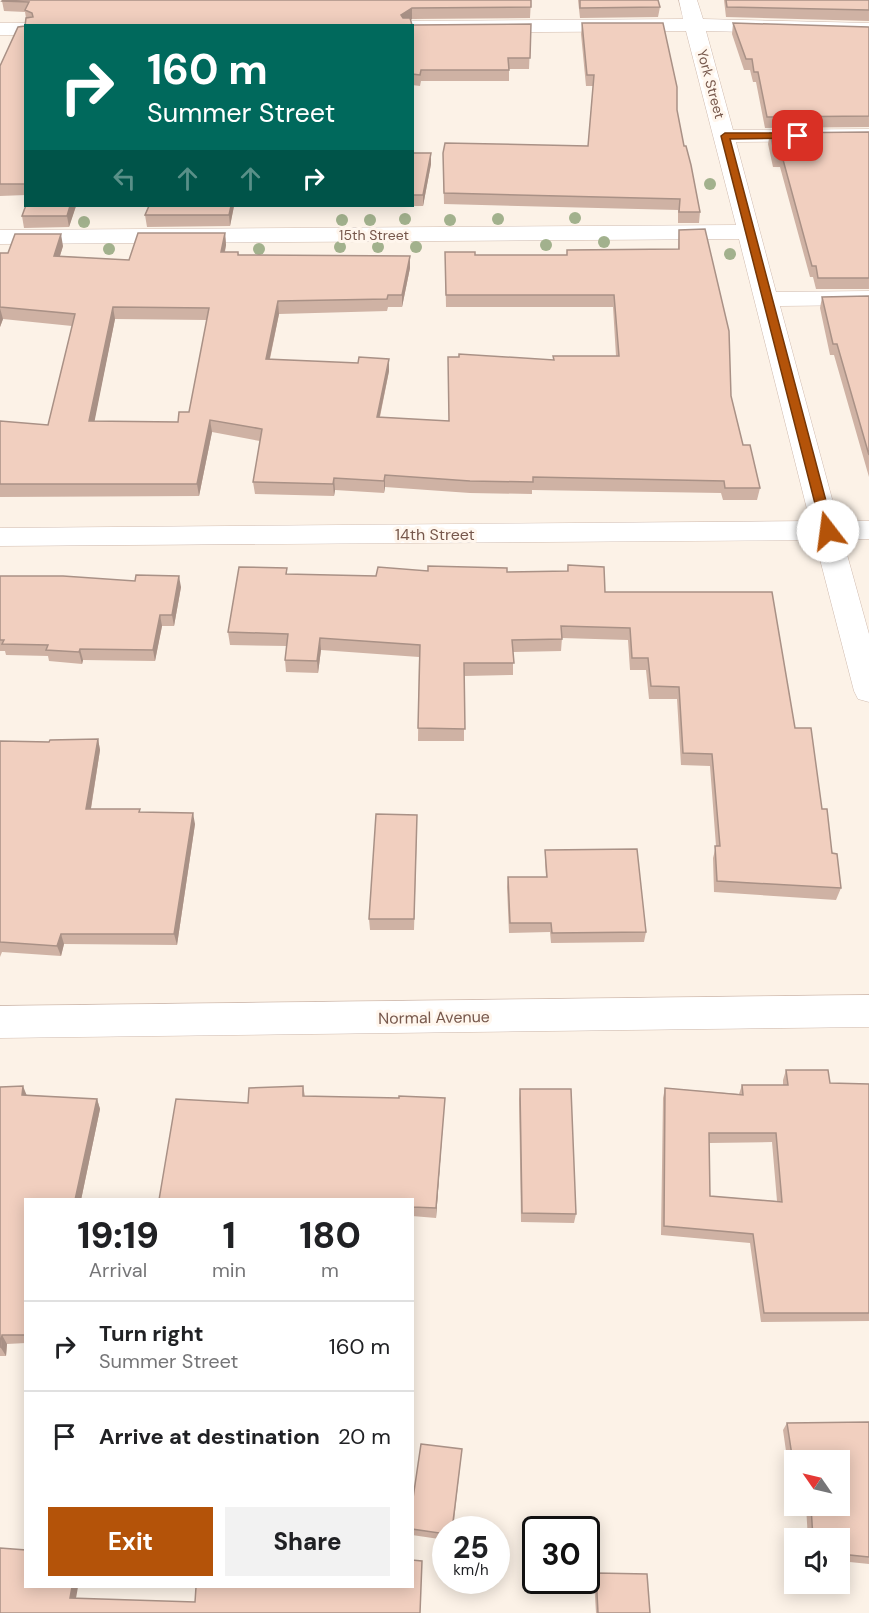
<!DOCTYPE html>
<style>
:root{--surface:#fff;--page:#f2f2f2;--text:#202124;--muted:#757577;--line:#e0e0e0;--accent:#b45309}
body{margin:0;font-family:"DM Sans",sans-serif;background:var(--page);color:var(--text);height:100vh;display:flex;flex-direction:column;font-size:22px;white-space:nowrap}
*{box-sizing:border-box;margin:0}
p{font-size:20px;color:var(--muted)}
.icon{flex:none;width:33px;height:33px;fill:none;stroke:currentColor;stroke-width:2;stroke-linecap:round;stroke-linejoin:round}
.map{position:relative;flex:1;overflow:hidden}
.details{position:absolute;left:24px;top:1198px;width:390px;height:390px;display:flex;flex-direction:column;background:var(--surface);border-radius:0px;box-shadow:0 3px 15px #0003}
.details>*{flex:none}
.guide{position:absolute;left:24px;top:24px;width:390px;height:183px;border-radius:0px;box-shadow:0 3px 15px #0003;background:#00695c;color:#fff;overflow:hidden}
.needle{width:39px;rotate:304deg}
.fabs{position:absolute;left:784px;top:1450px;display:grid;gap:12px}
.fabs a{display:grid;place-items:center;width:66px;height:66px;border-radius:0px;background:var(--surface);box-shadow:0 3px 15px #0003;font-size:30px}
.speed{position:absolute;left:432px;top:1516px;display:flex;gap:12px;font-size:30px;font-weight:700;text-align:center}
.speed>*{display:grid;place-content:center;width:78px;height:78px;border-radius:50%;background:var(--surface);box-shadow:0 3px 15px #0003;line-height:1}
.speed small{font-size:15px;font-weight:400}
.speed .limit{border:3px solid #111;border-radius:9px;background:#fff;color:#111}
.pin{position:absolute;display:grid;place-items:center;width:51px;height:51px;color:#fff;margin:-26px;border-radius:12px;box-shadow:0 3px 9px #0006}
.me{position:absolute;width:66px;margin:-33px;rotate:345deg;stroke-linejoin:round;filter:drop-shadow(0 0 4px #0008)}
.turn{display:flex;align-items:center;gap:21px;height:126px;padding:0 24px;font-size:27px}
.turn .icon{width:78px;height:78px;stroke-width:2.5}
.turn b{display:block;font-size:42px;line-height:51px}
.lanes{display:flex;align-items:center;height:57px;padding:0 24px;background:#0003;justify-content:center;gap:30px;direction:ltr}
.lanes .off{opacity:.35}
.eta{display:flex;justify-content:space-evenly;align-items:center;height:102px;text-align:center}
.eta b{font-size:36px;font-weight:800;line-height:42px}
.cta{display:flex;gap:12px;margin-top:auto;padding:12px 24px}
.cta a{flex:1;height:69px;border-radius:0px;background:var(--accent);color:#fff;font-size:24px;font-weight:800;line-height:69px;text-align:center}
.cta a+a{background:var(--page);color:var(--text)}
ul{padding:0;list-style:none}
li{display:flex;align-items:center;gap:18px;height:90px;padding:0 24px;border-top:2px solid var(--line)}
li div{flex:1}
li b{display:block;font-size:22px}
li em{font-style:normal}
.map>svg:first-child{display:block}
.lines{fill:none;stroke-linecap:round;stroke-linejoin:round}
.minor-casing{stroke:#d0bbaf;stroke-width:1}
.minor{fill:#fff;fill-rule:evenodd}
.tree{fill:#a2b18d}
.wall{fill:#cfb2a4;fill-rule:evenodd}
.shaded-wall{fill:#a99186}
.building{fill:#f1cfbf;stroke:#a99186;stroke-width:1.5;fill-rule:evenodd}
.route{fill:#b45309;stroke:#753606;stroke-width:1.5}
.labels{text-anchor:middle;stroke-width:6;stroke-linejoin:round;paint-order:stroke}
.far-street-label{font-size:14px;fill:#76574b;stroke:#fff6ed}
.street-label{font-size:16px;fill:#76574b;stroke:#fff6ed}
</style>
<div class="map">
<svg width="869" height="1613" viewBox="0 0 869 1613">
<rect width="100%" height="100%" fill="#fcf2e7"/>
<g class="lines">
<defs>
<path id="minor" d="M 679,0 L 697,0 L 703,19 L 869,23 L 869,35 L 706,31 L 733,130 L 869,129 L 869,141 L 736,142 L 776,292 L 869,291 L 869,305 L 780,306 L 838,521 L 869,521 L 869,539 L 843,540 L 869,634 L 869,702 L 858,699 L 854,691 L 815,540 L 0,546 L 0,528 L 810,521 L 739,239 L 0,244 L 0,230 L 736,225 L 686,31 L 412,33 L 412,26 L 403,26 L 412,21 L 683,19 Z
M 0,23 L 26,23 L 33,26 L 26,26 L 26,35 L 0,35 Z
M 869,995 L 869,1027 L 0,1038 L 0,1006 Z"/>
</defs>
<!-- minor casing -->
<use href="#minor" class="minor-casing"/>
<!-- minor -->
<use href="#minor" class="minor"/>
</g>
<!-- trees -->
<g class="tree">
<circle cx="710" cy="184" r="6"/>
<circle cx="575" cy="218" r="6"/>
<circle cx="405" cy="219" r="6"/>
<circle cx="498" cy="219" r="6"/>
<circle cx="342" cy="220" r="6"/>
<circle cx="370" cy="220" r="6"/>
<circle cx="450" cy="220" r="6"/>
<circle cx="84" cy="222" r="6"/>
<circle cx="604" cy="242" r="6"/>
<circle cx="546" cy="245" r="6"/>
<circle cx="340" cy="247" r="6"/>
<circle cx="378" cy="247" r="6"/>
<circle cx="416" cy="247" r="6"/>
<circle cx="109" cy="249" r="6"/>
<circle cx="259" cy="249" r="6"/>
<circle cx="730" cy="254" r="6"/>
</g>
<!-- wall -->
<path class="wall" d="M 531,0 L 530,18 L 412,19 L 410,20 L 412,25 L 531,24 L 529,69 L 509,69 L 509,81 L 421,81 L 420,86 L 412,85 L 412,26 L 26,26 L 26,195 L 0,196 L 0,66 L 25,26 L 26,18 L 25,12 L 4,11 L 2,1 Z
M 578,0 L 658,0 L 660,7 L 658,17 L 580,18 Z
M 724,0 L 869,0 L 869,21 L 726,17 Z
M 582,23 L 677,110 L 684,146 L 700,212 L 699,223 L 678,223 L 678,210 L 444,204 L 443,153 L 588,146 L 593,86 L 586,86 L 581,34 Z
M 733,23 L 869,27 L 869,127 L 765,128 L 756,82 L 753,82 L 750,70 L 744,70 L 732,34 Z
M 869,132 L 869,289 L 816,289 L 813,277 L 810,277 L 780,167 L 773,167 L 768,144 L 770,133 Z
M 412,153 L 431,164 L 423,206 L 317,207 L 317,206 L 412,206 Z
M 26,206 L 76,206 L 69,227 L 24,228 L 22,216 Z
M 141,206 L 234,206 L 230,226 L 147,227 L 145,215 L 148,207 L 141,207 Z
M 679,230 L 731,396 L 743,445 L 760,488 L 757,500 L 723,500 L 721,493 L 532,490 L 532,494 L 470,493 L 385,487 L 384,493 L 335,490 L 334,496 L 255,494 L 253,482 L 260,441 L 212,432 L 199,496 L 0,497 L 0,421 L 48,425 L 72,326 L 3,319 L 0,327 L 0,253 L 8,253 L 63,246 L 60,256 L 129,260 L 225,233 L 226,245 L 225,252 L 238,252 L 239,255 L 410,268 L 402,307 L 388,307 L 387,311 L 279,314 L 270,359 L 389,371 L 380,417 L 449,421 L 553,360 L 553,356 L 616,356 L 613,307 L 446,307 L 445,252 L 475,255 L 567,255 L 567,250 L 678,249 ZM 115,319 L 207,320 L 189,412 L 178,422 L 94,421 Z
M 869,296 L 869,477 L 834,355 L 830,355 L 820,308 L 822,297 Z
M 568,565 L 795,728 L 822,809 L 841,888 L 836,900 L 714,892 L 713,858 L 716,846 L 710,766 L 681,765 L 677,699 L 649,699 L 646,670 L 630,670 L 628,640 L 562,638 L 561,651 L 513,652 L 513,675 L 464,676 L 464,741 L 418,741 L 419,657 L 321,650 L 318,673 L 286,672 L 285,660 L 287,646 L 230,645 L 228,632 L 287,568 L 287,574 L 376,576 L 428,571 L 507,572 L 567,571 Z
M 0,576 L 181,587 L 174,626 L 162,626 L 155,661 L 83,660 L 82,664 L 49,661 L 48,656 L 6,655 L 5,651 L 0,651 Z
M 98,739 L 100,750 L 91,809 L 140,812 L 195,824 L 177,945 L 64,944 L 61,956 L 2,952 L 0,957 L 0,741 L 49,742 Z
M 417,826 L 414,930 L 370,930 L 369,919 Z
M 545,850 L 646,932 L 644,942 L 551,943 L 550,932 L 509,933 L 507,887 L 508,877 L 546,877 L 545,860 Z
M 786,1070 L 830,1083 L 869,1084 L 869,1321 L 761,1322 L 750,1243 L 661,1235 L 663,1098 L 665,1088 L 739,1094 L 742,1085 L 783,1085 L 783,1080 ZM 772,1142 L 777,1201 L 710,1196 L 709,1143 Z
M 303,1086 L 305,1096 L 444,1109 L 436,1218 L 412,1216 L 412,1200 L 248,1103 Z
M 0,1087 L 27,1095 L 97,1099 L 100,1109 L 81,1200 L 26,1200 L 26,1343 L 7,1344 L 6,1356 L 0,1356 Z
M 520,1089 L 576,1214 L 574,1223 L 521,1222 L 519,1099 Z
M 869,1422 L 869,1564 L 840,1561 L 840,1539 L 808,1539 L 806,1506 L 840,1506 L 795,1461 L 795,1493 L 792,1493 L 783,1430 L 787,1423 Z
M 462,1449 L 453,1530 L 446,1530 L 446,1540 L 412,1535 L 412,1505 Z
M 596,1573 L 650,1613 L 596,1613 L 594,1580 Z"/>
<!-- shaded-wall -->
<path class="shaded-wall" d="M 412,8 L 412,19 L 401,26 L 401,15 Z
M 431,153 L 431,164 L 423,206 L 423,195 Z
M 70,206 L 76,206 L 69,227 L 67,216 Z
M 231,206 L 234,206 L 230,226 L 229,215 Z
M 225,233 L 226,245 L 222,264 L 221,252 Z
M 61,234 L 63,246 L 56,268 L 54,256 Z
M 410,256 L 410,268 L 402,307 L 402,295 Z
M 278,301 L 279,314 L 267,371 L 266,359 Z
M 113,307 L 115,319 L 92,434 L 89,421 Z
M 0,308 L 3,319 L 0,327 Z
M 389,359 L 389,371 L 377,429 L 377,417 Z
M 210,420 L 212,432 L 199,496 L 197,484 Z
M 385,475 L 385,487 L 384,493 L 384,481 Z
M 334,478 L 335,490 L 334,496 L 333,484 Z
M 179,576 L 181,587 L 174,626 L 172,615 Z
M 160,615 L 162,626 L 155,661 L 153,650 Z
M 320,638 L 321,650 L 318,673 L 317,661 Z
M 80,649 L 83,660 L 82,664 L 79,652 Z
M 98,739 L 100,750 L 89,820 L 86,809 Z
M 193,813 L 195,824 L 177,945 L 174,934 Z
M 61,934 L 64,944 L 61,956 L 57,946 Z
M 23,1086 L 27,1096 L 22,1095 Z
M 445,1098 L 444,1109 L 436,1218 L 436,1208 Z
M 97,1099 L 100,1109 L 81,1200 L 75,1200 Z
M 2,1335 L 7,1344 L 6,1356 L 1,1348 Z
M 72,1587 L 78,1587 L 75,1604 L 70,1598 Z"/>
<!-- building -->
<path class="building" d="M 3,0 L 531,0 L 531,7 L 412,8 L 401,15 L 403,18 L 410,18 L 412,25 L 531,24 L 530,58 L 508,58 L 509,70 L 421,70 L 420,75 L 412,74 L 412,26 L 26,26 L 26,184 L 0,184 L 0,66 L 18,27 L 25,26 L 26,18 L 33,17 L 32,13 L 25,10 L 29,2 L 2,1 Z
M 580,0 L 658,0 L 660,7 L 580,8 Z
M 726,0 L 869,0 L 869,10 L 727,7 Z
M 582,23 L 663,23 L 677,87 L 677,110 L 684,146 L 686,146 L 691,165 L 700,212 L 679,212 L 680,199 L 444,193 L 443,153 L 445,143 L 588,146 L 594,75 L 587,75 Z
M 733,23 L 869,27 L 869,116 L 767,117 L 758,72 L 754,72 L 752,59 L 746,59 Z
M 869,132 L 869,278 L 818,278 L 816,266 L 812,266 L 782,156 L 775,156 L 770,133 Z
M 412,153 L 431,153 L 423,195 L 412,195 Z
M 26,205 L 26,206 L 70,206 L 67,216 L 22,216 Z
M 149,206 L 231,206 L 229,215 L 145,215 Z
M 705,229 L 729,331 L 731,396 L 743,445 L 750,445 L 760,488 L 725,488 L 724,481 L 533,477 L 533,482 L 470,481 L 385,475 L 384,481 L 334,478 L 333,484 L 253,482 L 262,429 L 210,420 L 197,484 L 0,484 L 0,421 L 48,425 L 75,314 L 0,307 L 0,253 L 8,253 L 15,234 L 61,234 L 54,256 L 129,260 L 138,233 L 225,233 L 221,252 L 238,252 L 238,255 L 410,256 L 402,295 L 388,295 L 387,299 L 278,301 L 266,359 L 358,363 L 359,357 L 389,359 L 377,417 L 449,421 L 448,357 L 459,357 L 459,354 L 554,360 L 553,356 L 619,356 L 614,295 L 446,295 L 445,252 L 475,252 L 475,255 L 567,255 L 567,250 L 679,249 L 679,230 ZM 113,307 L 209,308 L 189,412 L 179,412 L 178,422 L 89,421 Z
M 869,296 L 869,455 L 837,344 L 833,344 L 822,297 Z
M 568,565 L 604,567 L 605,592 L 772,592 L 795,728 L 811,728 L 822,809 L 827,809 L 832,853 L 837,854 L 841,888 L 717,881 L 715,846 L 720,846 L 712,754 L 683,753 L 679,687 L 651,686 L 648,658 L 632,658 L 630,628 L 561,626 L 562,639 L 512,640 L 514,663 L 464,663 L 465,729 L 418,728 L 420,645 L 320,638 L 317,661 L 285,660 L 288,634 L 228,632 L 239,567 L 287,568 L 286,574 L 376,576 L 378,567 L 428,571 L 428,566 L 507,568 L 507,572 L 568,571 Z
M 136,575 L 179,576 L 172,615 L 160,615 L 153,650 L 80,649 L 79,652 L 46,650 L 48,645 L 2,644 L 4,640 L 0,640 L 0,576 L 63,576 L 135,581 Z
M 98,739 L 86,809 L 140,809 L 139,812 L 193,813 L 174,934 L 61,934 L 57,946 L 0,942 L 0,741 L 49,742 L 50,740 Z
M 376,814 L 417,815 L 414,919 L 369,919 Z
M 637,849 L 646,932 L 552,933 L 551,923 L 510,923 L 508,877 L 547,877 L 545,850 Z
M 786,1070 L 828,1070 L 830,1083 L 869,1084 L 869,1313 L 764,1313 L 753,1234 L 664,1226 L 665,1088 L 743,1095 L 742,1085 L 788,1085 ZM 709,1133 L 776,1133 L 782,1202 L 710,1196 Z
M 23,1086 L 22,1095 L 97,1099 L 75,1200 L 26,1200 L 26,1335 L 2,1335 L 0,1348 L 0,1087 Z
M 303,1086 L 303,1096 L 399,1098 L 399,1096 L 445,1098 L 436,1208 L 412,1207 L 412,1200 L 159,1200 L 176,1099 L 248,1103 L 249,1088 Z
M 520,1089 L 571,1089 L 576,1214 L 522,1213 Z
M 869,1422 L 869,1557 L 840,1554 L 840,1539 L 813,1539 L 811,1506 L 840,1506 L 840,1461 L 795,1461 L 795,1475 L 787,1423 Z
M 421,1444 L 462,1449 L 452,1530 L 446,1530 L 446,1534 L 412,1529 L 412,1505 Z
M 0,1548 L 26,1550 L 26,1587 L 72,1587 L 70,1598 L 195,1602 L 196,1587 L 412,1587 L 412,1560 L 422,1561 L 420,1613 L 0,1613 Z
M 596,1573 L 647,1574 L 650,1613 L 598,1613 Z"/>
<!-- route -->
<path class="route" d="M 725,133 L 798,133 L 803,136 L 798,138 L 730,139 L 834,531 L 828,534 L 822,531 L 721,136 Z"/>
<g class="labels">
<!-- far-street labels -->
<g class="far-street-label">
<text transform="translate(711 84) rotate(75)" y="5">York Street</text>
<text x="374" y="240">15th Street</text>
</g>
<!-- street labels -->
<g class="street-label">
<text x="435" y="540">14th Street</text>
<text transform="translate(434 1017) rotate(-1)" y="6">Normal Avenue</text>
</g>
</g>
</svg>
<div class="fabs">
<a><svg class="needle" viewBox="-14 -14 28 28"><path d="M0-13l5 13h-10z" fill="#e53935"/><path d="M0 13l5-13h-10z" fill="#757577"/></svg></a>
<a><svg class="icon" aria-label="sound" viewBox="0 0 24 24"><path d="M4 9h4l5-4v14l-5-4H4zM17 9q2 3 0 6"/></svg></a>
</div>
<div class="speed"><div>25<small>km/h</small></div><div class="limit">30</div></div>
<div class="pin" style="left:798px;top:136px;background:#d93025"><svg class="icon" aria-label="arrive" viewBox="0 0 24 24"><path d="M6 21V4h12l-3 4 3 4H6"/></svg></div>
<svg class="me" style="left:828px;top:531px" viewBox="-20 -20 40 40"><circle r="19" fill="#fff"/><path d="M0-13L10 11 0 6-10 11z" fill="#b45309"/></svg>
<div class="guide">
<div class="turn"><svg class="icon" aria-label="right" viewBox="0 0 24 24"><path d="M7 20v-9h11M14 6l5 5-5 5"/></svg><div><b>160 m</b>Summer Street</div></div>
<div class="lanes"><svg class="icon off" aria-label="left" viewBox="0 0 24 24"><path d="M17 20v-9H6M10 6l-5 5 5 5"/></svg><svg class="icon off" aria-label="ahead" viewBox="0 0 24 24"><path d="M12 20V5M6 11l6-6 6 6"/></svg><svg class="icon off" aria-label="ahead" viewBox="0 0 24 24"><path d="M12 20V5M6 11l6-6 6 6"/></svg><svg class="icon" aria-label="right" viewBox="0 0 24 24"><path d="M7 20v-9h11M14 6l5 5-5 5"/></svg></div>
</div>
<section class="details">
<div class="eta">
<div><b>19:19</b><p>Arrival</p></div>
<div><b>1</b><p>min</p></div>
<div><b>180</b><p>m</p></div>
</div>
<ul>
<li><svg class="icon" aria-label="right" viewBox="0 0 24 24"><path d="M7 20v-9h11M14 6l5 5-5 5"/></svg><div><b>Turn right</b><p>Summer Street</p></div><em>160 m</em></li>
<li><svg class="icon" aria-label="arrive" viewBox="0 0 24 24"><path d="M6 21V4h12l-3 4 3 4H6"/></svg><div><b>Arrive at destination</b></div><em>20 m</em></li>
</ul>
<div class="cta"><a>Exit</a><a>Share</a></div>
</section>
</div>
